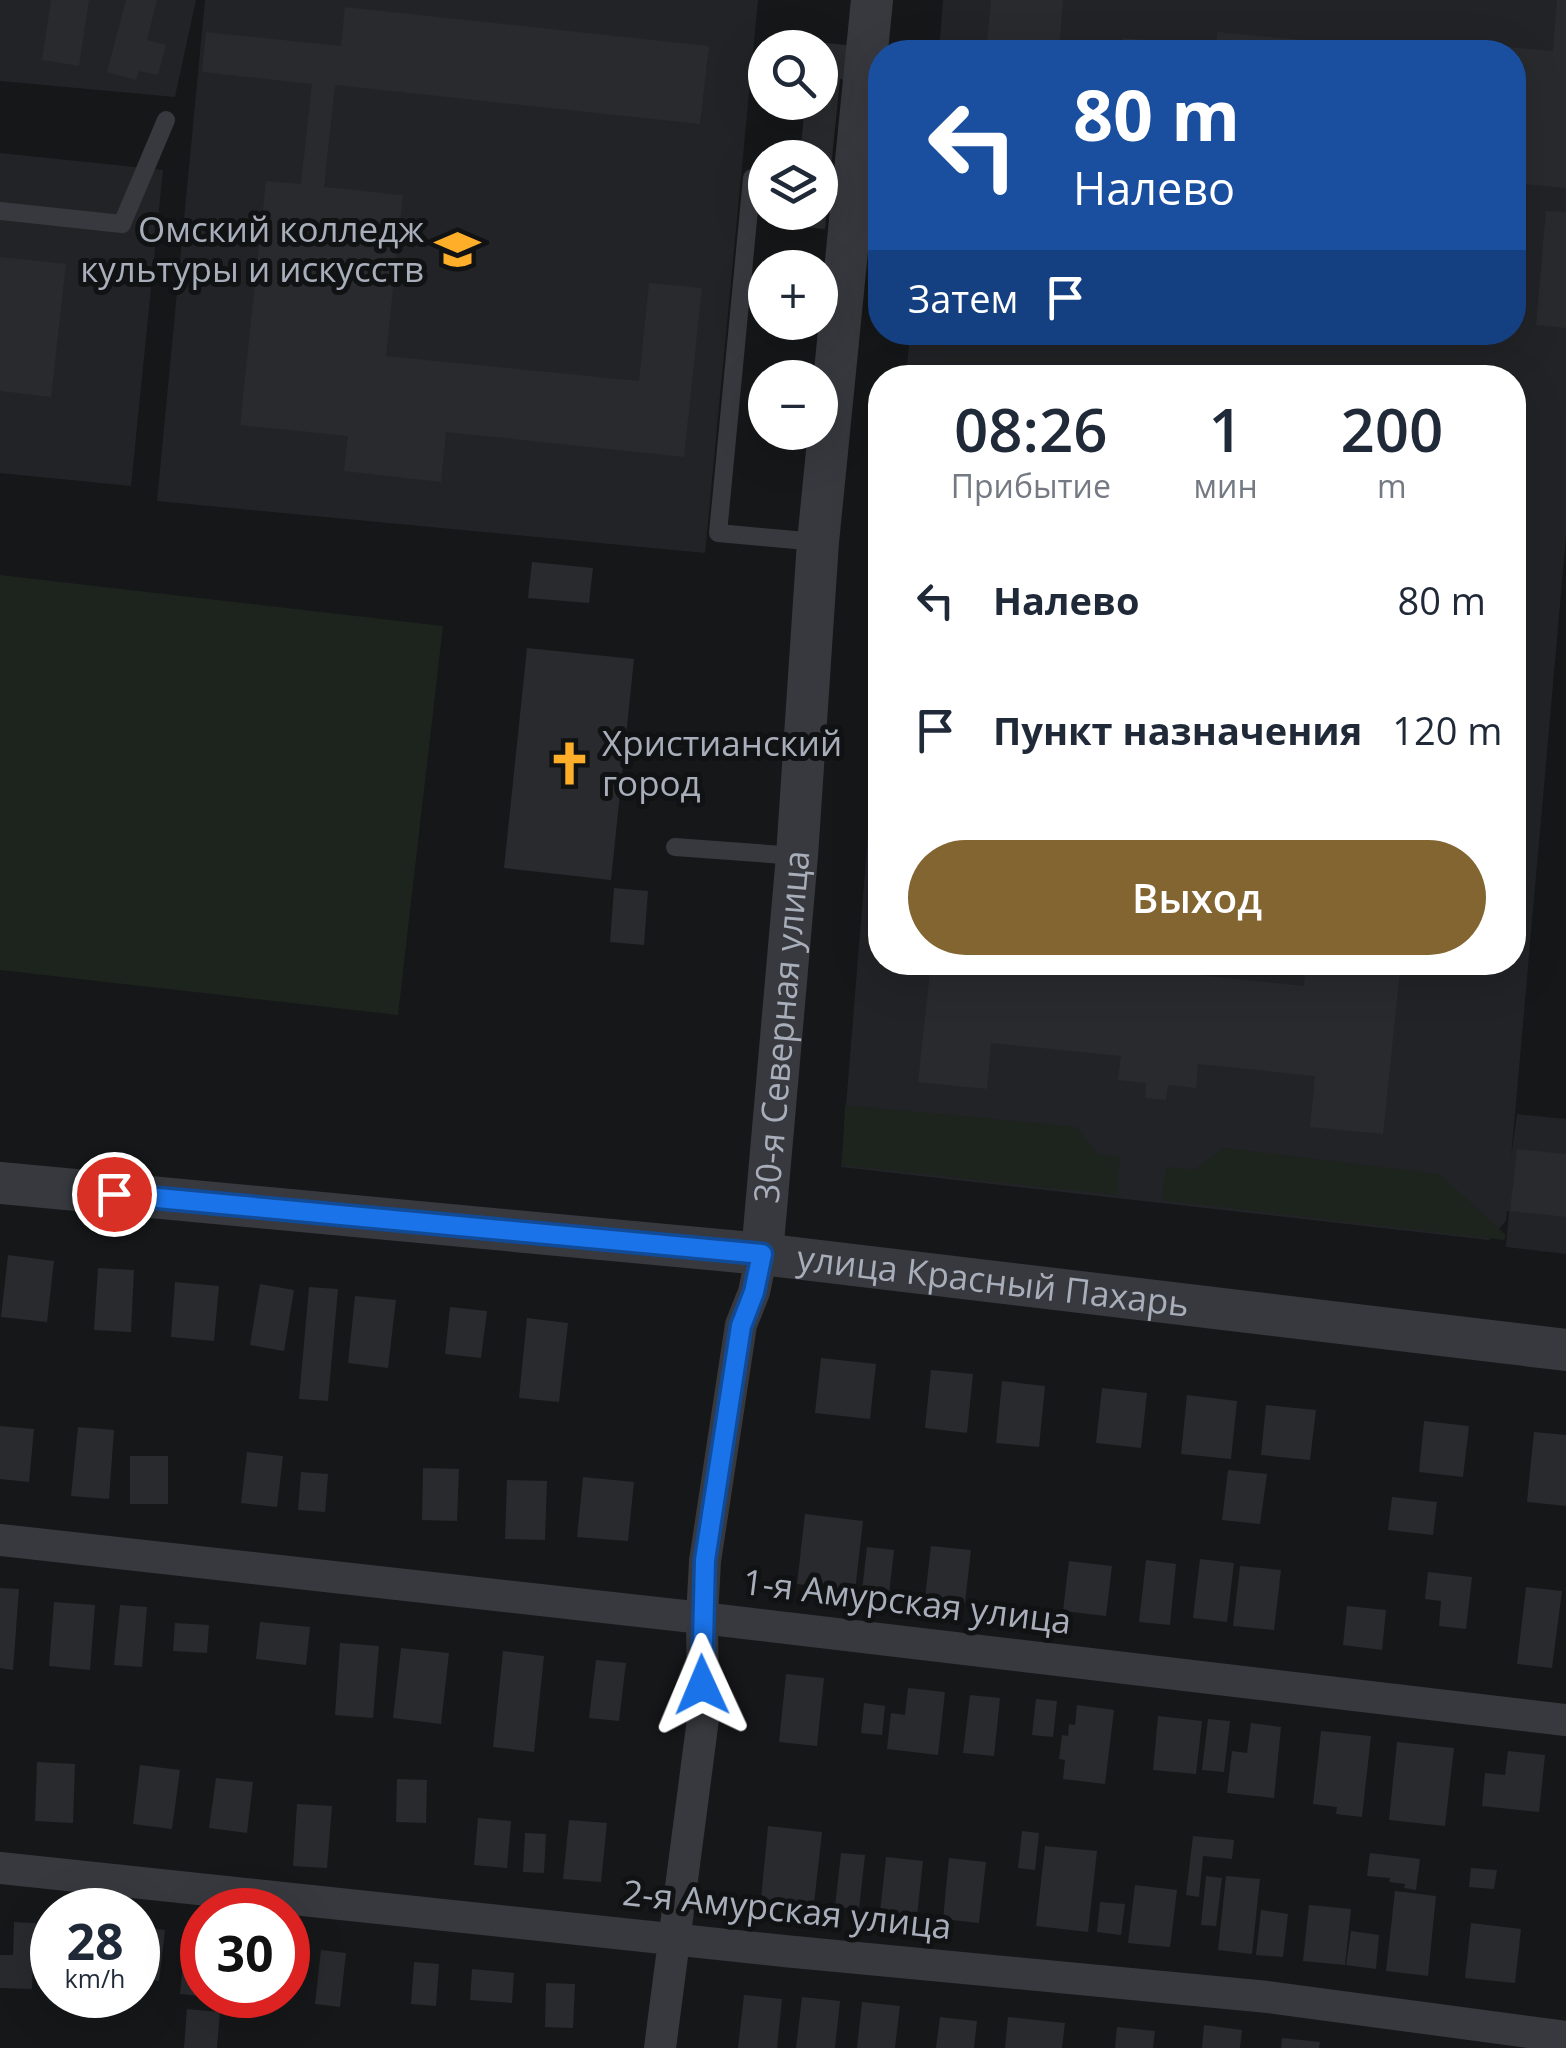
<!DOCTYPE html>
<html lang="ru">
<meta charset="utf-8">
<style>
:root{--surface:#fff;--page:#f2f2f3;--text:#1f2937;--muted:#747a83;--accent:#836531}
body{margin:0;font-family:"Open Sans",sans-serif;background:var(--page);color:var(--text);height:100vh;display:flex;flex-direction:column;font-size:38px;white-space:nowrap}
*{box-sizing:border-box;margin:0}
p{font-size:32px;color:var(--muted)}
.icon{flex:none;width:55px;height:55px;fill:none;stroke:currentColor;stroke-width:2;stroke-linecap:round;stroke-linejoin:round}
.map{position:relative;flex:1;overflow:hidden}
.details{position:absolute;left:868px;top:365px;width:658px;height:610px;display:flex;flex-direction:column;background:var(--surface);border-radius:40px;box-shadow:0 10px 40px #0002}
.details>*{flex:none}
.banner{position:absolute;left:868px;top:40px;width:658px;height:305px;border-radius:40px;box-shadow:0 10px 40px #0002;background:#1a4fa0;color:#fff;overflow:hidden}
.controls{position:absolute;left:748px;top:30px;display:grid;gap:20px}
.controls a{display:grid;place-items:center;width:90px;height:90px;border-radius:50%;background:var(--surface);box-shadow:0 10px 40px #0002;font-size:50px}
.speed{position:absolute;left:30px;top:1888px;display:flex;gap:20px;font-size:50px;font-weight:700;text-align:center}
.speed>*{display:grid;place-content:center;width:130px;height:130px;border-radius:50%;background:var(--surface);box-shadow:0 10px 40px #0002;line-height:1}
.speed small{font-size:25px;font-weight:400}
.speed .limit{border:15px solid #d22;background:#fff;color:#111}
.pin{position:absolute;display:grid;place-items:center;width:85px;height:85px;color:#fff;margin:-42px;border:5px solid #fff;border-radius:50%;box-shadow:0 2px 10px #0007}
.me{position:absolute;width:110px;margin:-55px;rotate:359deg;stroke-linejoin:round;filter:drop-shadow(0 0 8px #0008)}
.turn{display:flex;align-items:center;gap:35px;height:210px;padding:0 40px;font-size:45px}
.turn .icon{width:130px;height:130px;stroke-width:2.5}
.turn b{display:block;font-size:70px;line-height:85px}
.then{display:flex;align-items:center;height:95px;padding:0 40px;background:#0003;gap:20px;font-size:38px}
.eta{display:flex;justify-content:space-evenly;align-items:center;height:170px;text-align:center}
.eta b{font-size:60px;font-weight:600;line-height:70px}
.action{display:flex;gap:20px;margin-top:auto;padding:20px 40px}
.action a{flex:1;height:115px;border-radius:60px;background:var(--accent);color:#fff;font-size:40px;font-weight:600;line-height:115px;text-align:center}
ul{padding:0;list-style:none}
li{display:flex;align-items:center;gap:30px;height:130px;padding:0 40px}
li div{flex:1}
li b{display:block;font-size:38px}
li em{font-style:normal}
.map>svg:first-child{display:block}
.built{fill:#222326}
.green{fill:#1c241d}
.building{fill:#292a2d}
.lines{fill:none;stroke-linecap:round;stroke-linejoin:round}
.service{stroke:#37393e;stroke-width:18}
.minor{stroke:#37393e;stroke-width:32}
.tertiary{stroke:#37393e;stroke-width:42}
.route-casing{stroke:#114b97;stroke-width:25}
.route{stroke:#1a73e8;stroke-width:18}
.labels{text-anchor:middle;stroke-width:10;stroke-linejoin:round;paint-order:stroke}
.poi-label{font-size:35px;fill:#a8aeba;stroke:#111214;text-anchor:end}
.street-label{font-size:35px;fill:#a8aeba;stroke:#111214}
</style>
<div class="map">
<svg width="1566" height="2048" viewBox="0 0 1566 2048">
<rect width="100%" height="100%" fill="#161719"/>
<!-- built -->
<path class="built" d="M 0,0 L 196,0 L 175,97 L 0,81 Z
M 205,0 L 758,0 L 705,553 L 157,501 Z
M 943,0 L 1566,0 L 1566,537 L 1511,1159 L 1517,1114 L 1566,1119 L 1566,1254 L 1506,1247 L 1509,1211 L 1507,1211 L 1506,1221 L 1489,1240 L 841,1167 L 880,687 L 880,962 L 1512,962 L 1512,378 L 906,377 L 910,333 L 1512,332 L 1512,52 L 939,52 Z
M 0,153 L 163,170 L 131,486 L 0,473 Z"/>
<!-- green -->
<path class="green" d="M 0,575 L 443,626 L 398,1015 L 0,970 Z
M 845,1105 L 1076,1127 L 1098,1155 L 1120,1157 L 1117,1195 L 842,1165 Z
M 1225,1148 L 1439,1174 L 1506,1235 L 1504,1240 L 1162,1200 L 1166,1167 L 1194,1170 Z"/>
<!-- building -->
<path class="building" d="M 51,0 L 89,0 L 79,66 L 42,60 Z
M 126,0 L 157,0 L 147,40 L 166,45 L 158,75 L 139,71 L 136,80 L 107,72 Z
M 991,0 L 1063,0 L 1059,52 L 986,52 Z
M 1557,0 L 1566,0 L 1566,188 L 1512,183 L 1512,52 L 1476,52 L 1476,44 L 1553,51 Z
M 345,7 L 709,46 L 700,124 L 335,85 L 324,187 L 403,195 L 386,356 L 639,381 L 649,283 L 702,288 L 684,457 L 446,432 L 441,482 L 344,471 L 348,436 L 240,425 L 266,181 L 301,184 L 312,84 L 202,72 L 206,32 L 341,46 Z
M 1217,32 L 1343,44 L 1343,52 L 1122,52 L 1123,38 L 1216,46 Z
M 817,42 L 854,46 L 850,81 L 840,79 L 825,229 L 793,226 L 795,212 L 820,212 L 820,158 L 800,158 L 805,102 L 820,102 Z
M 1546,211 L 1566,212 L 1566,328 L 1536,325 Z
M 0,257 L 66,264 L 51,397 L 0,391 Z
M 532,562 L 593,568 L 589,603 L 528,598 Z
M 527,648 L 634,659 L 611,880 L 504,868 Z
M 1512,781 L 1526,783 L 1515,880 L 1512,880 Z
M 614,888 L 648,891 L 644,945 L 610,942 Z
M 931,962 L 1075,962 L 1304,986 L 1306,962 L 1401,962 L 1383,1134 L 1310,1127 L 1315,1076 L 1198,1064 L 1196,1088 L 1168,1085 L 1166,1100 L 1145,1098 L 1146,1083 L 1118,1080 L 1121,1056 L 991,1043 L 987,1089 L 918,1082 Z
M 1517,1149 L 1566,1154 L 1566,1217 L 1510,1211 Z
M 8,1255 L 54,1261 L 47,1322 L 1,1317 Z
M 98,1268 L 134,1270 L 131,1332 L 94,1330 Z
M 175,1282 L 219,1286 L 214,1341 L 171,1337 Z
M 260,1284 L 294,1290 L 284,1351 L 250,1345 Z
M 309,1287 L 338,1289 L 328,1401 L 299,1399 Z
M 355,1296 L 396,1300 L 388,1368 L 348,1363 Z
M 450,1307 L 487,1311 L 481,1358 L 445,1354 Z
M 527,1318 L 568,1323 L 559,1402 L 519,1398 Z
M 821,1358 L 876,1364 L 870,1419 L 815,1413 Z
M 931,1370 L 973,1374 L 967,1433 L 925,1428 Z
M 1002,1381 L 1045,1386 L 1039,1447 L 996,1443 Z
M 1102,1388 L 1147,1393 L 1141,1448 L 1096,1443 Z
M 1187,1395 L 1237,1401 L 1231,1459 L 1181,1454 Z
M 1266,1405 L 1316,1410 L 1310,1460 L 1261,1455 Z
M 1424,1421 L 1469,1426 L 1463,1477 L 1419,1472 Z
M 0,1426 L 34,1429 L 29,1482 L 0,1479 Z
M 78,1427 L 114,1430 L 109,1499 L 71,1496 Z
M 1534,1432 L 1566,1435 L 1566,1506 L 1527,1502 Z
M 247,1452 L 283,1456 L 277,1507 L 241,1503 Z
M 130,1456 L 168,1456 L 168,1504 L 130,1504 Z
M 423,1468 L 459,1469 L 457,1521 L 422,1520 Z
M 1228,1470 L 1267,1474 L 1260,1524 L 1222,1520 Z
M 301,1472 L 328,1474 L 325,1512 L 298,1510 Z
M 583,1477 L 634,1482 L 628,1541 L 577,1537 Z
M 507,1480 L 547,1481 L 545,1540 L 505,1539 Z
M 1392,1497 L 1437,1502 L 1433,1535 L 1388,1530 Z
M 805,1514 L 863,1521 L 855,1591 L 797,1584 Z
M 931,1546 L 971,1550 L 965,1603 L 925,1598 Z
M 867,1547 L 894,1550 L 889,1594 L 862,1591 Z
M 1200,1559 L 1234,1563 L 1227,1622 L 1193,1618 Z
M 1146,1560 L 1176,1564 L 1170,1625 L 1139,1622 Z
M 1069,1561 L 1112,1566 L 1106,1616 L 1063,1611 Z
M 1240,1566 L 1281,1570 L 1274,1630 L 1233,1626 Z
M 1428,1572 L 1472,1577 L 1466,1629 L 1439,1626 L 1441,1601 L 1425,1599 Z
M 1526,1587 L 1562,1591 L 1552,1668 L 1517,1664 Z
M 0,1588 L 19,1589 L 13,1670 L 0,1668 Z
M 54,1602 L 95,1605 L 90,1670 L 49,1666 Z
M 120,1605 L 147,1607 L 142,1667 L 114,1665 Z
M 1347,1606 L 1386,1610 L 1382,1650 L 1343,1645 Z
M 260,1622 L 310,1627 L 306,1665 L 256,1659 Z
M 175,1623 L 209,1625 L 207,1653 L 173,1651 Z
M 340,1643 L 379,1646 L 373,1718 L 335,1715 Z
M 401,1648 L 449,1653 L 441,1724 L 393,1718 Z
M 503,1651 L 544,1656 L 534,1752 L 493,1747 Z
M 596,1660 L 626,1663 L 619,1721 L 589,1718 Z
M 786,1674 L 824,1678 L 817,1746 L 779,1742 Z
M 908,1688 L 945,1692 L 938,1755 L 887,1749 L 891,1713 L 905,1715 Z
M 970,1695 L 1000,1698 L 994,1756 L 963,1753 Z
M 1036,1699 L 1057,1701 L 1053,1737 L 1032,1735 Z
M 864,1703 L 885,1706 L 882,1735 L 861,1733 Z
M 1077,1705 L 1114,1710 L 1105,1784 L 1063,1779 L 1065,1760 L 1059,1759 L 1062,1735 L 1068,1736 L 1069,1724 L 1075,1725 Z
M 1158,1716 L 1202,1721 L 1196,1774 L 1153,1770 Z
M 1208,1719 L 1230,1721 L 1224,1772 L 1202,1770 Z
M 1251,1723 L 1281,1727 L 1274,1798 L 1227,1793 L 1232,1751 L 1247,1753 Z
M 1321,1731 L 1371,1736 L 1362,1817 L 1336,1814 L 1337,1807 L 1313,1804 Z
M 1397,1742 L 1454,1748 L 1445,1826 L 1389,1820 Z
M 1508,1751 L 1545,1755 L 1539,1812 L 1482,1806 L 1485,1773 L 1505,1775 Z
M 37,1762 L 75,1764 L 73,1823 L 35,1821 Z
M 140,1765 L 180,1770 L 172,1829 L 133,1824 Z
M 216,1778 L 253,1782 L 247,1833 L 209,1828 Z
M 397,1779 L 427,1780 L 426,1823 L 396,1822 Z
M 297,1804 L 332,1806 L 327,1868 L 293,1866 Z
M 478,1818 L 511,1821 L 507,1868 L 474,1865 Z
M 569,1820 L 607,1823 L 601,1882 L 563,1879 Z
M 768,1826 L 822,1832 L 814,1904 L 761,1899 Z
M 1022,1831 L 1039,1833 L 1035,1870 L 1018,1868 Z
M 525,1833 L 546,1834 L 544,1873 L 523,1872 Z
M 1193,1836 L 1234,1840 L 1232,1859 L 1203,1856 L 1199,1897 L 1186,1895 Z
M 1045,1846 L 1097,1851 L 1088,1932 L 1036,1926 Z
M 841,1853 L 865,1855 L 859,1909 L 835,1907 Z
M 1370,1853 L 1420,1859 L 1416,1890 L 1404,1888 L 1405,1884 L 1389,1882 L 1390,1878 L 1367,1876 Z
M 886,1857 L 923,1861 L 917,1916 L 880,1912 Z
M 949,1858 L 986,1862 L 979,1923 L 943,1919 Z
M 1471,1868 L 1497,1870 L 1494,1889 L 1469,1887 Z
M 1206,1876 L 1222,1878 L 1216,1926 L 1201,1925 Z
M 1226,1876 L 1260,1879 L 1252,1954 L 1218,1950 Z
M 1135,1885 L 1177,1890 L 1170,1947 L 1128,1943 Z
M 1395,1891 L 1436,1896 L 1428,1976 L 1386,1971 Z
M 1100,1902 L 1125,1904 L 1121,1935 L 1097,1932 Z
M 1309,1905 L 1351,1909 L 1345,1965 L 1303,1961 Z
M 1261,1910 L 1288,1914 L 1283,1957 L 1256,1955 Z
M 14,1922 L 51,1924 L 48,1964 L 33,1963 L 32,1989 L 0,1988 L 0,1955 L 13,1955 Z
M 1471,1923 L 1521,1929 L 1515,1983 L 1465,1978 Z
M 138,1927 L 165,1930 L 159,1981 L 138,1979 Z
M 1351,1931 L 1379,1935 L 1376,1969 L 1346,1965 Z
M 185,1944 L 202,1945 L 202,1996 L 180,1994 Z
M 321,1950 L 346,1953 L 340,2007 L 315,2004 Z
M 414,1962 L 439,1964 L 436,2006 L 411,2004 Z
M 472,1969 L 514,1973 L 512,2003 L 470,2000 Z
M 546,1983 L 575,1984 L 573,2028 L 545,2027 Z
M 744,1995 L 782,1999 L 777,2048 L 738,2048 Z
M 802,1997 L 840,2001 L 835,2048 L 796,2048 Z
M 862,2002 L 900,2006 L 895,2048 L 857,2048 Z
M 187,2009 L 220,2012 L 217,2048 L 184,2048 Z
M 940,2017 L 977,2021 L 974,2048 L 936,2048 Z
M 1008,2017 L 1065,2023 L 1062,2048 L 1005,2048 Z
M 1204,2025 L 1242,2030 L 1240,2048 L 1202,2048 Z
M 1117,2027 L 1155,2031 L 1153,2048 L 1115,2048 Z
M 1282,2038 L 1320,2042 L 1319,2048 L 1281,2048 Z"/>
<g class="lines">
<!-- service -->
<path class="service" d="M 752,178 L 718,533 L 817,542
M 0,211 L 122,224 L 166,120
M 675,847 L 797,856"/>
<!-- minor -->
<path class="minor" d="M 0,1540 L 702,1618 L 1566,1720
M 0,1868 L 784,1951 L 1268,1997 L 1566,2037
M 660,2048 L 703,1719 L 702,1618 L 705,1561 L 741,1325 L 754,1292 L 762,1254"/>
<!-- tertiary -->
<g class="tertiary">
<path id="s1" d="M 0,1183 L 762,1254 L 1566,1350"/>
<path id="s2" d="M 762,1254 L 797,856 L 818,542 L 872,0"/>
</g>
</g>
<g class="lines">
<defs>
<path id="route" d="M 114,1194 L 762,1254 L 754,1292 L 741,1326 L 705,1560 L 702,1685"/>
</defs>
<!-- route casing -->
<use href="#route" class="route-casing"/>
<!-- route -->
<use href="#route" class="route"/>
</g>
<!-- icons -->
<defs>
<symbol id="university-bare" viewBox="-9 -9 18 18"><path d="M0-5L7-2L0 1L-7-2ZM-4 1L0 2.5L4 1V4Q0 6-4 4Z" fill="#feae29" stroke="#111214" stroke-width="2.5" paint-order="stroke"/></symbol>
<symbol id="church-bare" viewBox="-9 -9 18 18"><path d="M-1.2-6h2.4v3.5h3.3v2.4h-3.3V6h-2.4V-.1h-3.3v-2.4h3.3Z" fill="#feae29" stroke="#111214" stroke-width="2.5" paint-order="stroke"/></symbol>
</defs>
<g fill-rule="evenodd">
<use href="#university-bare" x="426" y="218" width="63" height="63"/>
<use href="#church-bare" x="538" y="732" width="63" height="63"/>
</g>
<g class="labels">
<!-- poi labels -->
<g class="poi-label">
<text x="424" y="242">Омский колледж<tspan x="424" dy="40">культуры и искусств</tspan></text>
<text x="602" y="756" text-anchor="start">Христианский<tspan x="602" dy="40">город</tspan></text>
</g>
<!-- street labels -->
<g class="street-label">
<text dy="12" stroke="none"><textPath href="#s2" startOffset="228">30-я Северная улица</textPath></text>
<text dy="12" stroke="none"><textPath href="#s1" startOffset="998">улица Красный Пахарь</textPath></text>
<text transform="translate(907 1602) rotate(7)" y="12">1-я Амурская улица</text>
<text transform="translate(787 1910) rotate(6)" y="12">2-я Амурская улица</text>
</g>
</g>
</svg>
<div class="controls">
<a><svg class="icon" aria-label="search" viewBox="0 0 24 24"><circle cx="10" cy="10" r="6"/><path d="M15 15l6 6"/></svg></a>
<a><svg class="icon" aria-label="layers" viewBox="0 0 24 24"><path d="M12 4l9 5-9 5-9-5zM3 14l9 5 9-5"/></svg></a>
<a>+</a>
<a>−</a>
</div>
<div class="speed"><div>28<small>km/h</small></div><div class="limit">30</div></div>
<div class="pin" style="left:114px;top:1194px;background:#d93025"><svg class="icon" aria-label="arrive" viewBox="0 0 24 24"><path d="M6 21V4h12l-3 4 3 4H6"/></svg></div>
<svg class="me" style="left:702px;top:1685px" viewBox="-20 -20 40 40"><path d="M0-17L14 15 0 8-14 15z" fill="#1a73e8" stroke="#fff" stroke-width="4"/></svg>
<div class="banner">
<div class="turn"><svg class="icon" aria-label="left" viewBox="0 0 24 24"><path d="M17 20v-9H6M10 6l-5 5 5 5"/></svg><div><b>80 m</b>Налево</div></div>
<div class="then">Затем<svg class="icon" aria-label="arrive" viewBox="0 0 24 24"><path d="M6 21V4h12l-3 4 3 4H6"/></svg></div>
</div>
<section class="details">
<div class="eta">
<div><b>08:26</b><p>Прибытие</p></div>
<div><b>1</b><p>мин</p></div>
<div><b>200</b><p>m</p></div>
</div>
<ul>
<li><svg class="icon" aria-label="left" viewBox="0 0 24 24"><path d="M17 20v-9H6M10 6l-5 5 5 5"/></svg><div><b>Налево</b></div><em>80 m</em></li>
<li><svg class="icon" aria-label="arrive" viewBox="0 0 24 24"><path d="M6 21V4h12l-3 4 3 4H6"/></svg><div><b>Пункт назначения</b></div><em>120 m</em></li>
</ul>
<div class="action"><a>Выход</a></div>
</section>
</div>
